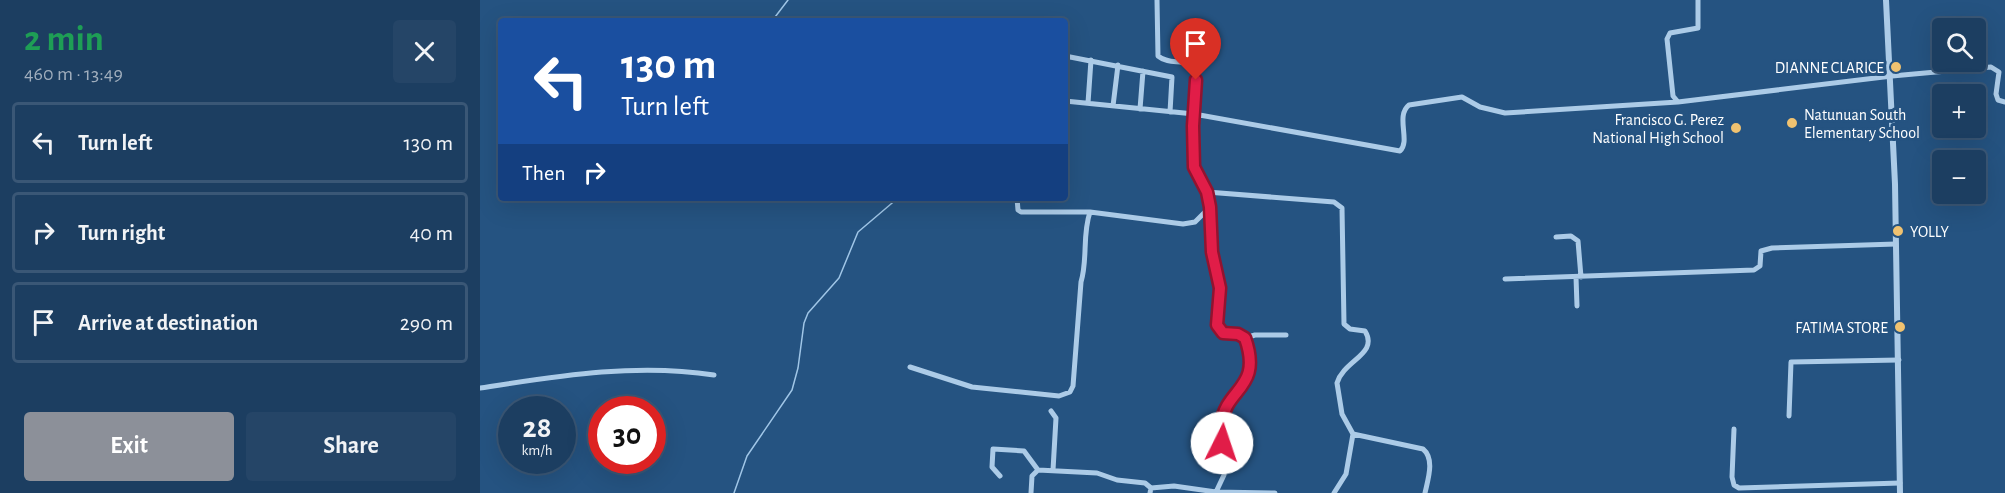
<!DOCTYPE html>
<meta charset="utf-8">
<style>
:root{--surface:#1c3e61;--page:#254567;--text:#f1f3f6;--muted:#a0aebd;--line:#3a5776;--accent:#8c9099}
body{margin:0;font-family:"Alegreya Sans",sans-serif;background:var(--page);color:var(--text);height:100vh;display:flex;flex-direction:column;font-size:22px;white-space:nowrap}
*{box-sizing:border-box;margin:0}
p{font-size:20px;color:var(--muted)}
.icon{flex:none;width:33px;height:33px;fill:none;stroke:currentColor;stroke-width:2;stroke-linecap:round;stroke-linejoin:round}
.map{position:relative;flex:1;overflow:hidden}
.side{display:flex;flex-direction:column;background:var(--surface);width:480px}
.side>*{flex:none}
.top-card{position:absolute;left:18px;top:18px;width:570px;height:183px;border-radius:6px;box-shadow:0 6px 24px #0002,0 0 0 2px var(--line);background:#1a4fa0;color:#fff;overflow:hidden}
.fabs{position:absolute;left:1452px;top:18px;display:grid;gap:12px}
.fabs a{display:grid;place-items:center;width:54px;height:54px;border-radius:6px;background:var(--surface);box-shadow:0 6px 24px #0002,0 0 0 2px var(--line);font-size:30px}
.speed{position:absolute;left:18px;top:396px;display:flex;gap:12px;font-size:30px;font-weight:700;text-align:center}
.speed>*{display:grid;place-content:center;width:78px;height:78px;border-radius:50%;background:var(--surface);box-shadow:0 6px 24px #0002,0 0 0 2px var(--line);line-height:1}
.speed small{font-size:15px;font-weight:400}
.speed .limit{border:9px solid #d22;background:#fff;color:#111}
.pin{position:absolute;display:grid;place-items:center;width:51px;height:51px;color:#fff;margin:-62px -26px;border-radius:50% 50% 50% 0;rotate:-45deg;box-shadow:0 0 6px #0007}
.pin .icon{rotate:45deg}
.me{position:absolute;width:66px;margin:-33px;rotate:4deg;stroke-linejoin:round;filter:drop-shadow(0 0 4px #0008)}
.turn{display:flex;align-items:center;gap:21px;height:126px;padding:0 24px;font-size:27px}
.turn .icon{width:78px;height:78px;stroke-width:2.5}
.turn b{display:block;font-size:42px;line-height:51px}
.then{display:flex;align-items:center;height:57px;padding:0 24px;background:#0003;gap:12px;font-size:22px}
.round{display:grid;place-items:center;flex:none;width:63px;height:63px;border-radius:6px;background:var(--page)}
.headline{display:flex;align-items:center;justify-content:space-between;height:102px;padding:0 24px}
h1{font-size:36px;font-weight:700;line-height:45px;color:#1e9e55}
.button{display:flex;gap:12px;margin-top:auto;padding:12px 24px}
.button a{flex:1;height:69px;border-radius:6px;background:var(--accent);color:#fff;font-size:24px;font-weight:700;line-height:69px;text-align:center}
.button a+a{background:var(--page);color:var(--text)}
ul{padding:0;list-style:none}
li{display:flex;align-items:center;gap:18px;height:81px;margin:0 12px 9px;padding:0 12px;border:3px solid var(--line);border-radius:6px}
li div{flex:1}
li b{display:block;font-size:22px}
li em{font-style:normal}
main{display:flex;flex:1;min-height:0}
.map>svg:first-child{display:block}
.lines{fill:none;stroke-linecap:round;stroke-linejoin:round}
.stream{stroke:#a0c6e7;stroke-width:1.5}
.minor{stroke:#accbe7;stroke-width:5}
.tertiary{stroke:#accbe7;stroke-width:6}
.route-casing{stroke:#92132f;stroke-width:15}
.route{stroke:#e11d48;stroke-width:10}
.poi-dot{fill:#f0c270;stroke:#255381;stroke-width:2}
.labels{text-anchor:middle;stroke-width:6;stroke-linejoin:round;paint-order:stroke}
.poi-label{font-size:16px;fill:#fff;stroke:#255381;text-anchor:end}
</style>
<main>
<section class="side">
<div class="headline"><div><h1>2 min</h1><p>460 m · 13:49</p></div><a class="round"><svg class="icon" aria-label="close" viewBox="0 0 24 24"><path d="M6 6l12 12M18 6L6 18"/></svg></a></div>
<ul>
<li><svg class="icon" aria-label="left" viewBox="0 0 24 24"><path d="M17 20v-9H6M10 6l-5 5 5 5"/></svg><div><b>Turn left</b></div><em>130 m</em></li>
<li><svg class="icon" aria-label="right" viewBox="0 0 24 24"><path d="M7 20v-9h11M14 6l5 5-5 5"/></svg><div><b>Turn right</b></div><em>40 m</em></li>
<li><svg class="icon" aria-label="arrive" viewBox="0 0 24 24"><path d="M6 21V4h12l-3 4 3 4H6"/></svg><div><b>Arrive at destination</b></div><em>290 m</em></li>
</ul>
<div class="button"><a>Exit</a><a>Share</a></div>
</section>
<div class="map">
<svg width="1525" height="493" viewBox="0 0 1525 493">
<rect width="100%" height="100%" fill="#255381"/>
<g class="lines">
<!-- stream -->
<path class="stream" d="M 292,21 L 308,0
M 254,493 L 267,456 L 312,390 L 318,368 L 324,323 L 328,313 L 359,278 L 378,232 L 418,198"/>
<!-- minor -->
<path class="minor" d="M 677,0 L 678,56 C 694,69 710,51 716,80 L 713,160 L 730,207 L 732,252 L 739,288 L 737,325 L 743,333 L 763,336 L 768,348 L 770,375 L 742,418 L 744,475 L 736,492
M 1218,0 L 1218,28 L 1190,33 L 1187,39 L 1193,96 L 1198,102 L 1412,76 L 1511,67 L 1519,72 L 1516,94 L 1518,100 L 1525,102
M 585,56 L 692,77 L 690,112
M 585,101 L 714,114 L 920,151 C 931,141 915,116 929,105 L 982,97 L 1000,107 L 1025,113 L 1198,102
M 608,103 L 611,60
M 633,106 L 638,65
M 660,109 L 663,71
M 727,192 L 854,202 L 862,208 L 864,324 L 870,329 L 885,331 C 899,354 864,360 857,383 L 862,414 L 873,434 L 866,474 L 854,493
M 537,198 L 538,210 L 541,212 L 610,212 L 703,224 L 715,222 L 730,207
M 1076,237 L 1091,236 L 1098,241 L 1101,277
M 1096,277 L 1097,306
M 1025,279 L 1274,270 L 1280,266 L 1281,251 L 1292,248 L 1416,244
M 765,338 L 775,335 L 806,335
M 430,367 L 492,387 L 579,396 L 590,392 L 593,386 L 601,282 C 608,259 602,235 610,212
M 0,388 C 78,376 155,363 234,375
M 571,411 L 576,418 L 573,470
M 1309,416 L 1311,362 L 1419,360
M 1254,429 L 1252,477 L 1254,485 L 1259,488 L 1420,483
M 873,434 L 943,449 C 955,459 948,479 945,493
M 520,476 L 512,467 L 513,449 L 544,451 L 558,470
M 551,493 L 552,476 L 558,470 L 617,473 L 637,480 L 665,483 L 671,488
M 670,493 L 671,488 L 694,486 L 736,492 L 795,493"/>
<!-- tertiary -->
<path class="tertiary" d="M 1406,0 L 1415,184 L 1420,493"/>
</g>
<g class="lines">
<defs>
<path id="route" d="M 716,80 L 713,126 L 714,167 L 727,192 L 730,207 L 732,252 L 740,288 L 737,325 L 743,333 L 758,334 L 765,338 C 783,389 746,387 741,424 C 740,430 742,437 742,443"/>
</defs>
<!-- route casing -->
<use href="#route" class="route-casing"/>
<!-- route -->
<use href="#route" class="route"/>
</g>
<!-- markers -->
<g class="poi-dot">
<circle cx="1416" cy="67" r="6"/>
<circle cx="1312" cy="123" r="6"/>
<circle cx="1256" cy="128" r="6"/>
<circle cx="1418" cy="231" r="6"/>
<circle cx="1420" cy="327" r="6"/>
</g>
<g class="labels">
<!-- poi labels -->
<g class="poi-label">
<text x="1404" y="73">DIANNE CLARICE</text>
<text x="1324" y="120" text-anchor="start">Natunuan South<tspan x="1324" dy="18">Elementary School</tspan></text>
<text x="1244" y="125">Francisco G. Perez<tspan x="1244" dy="18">National High School</tspan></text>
<text x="1430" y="237" text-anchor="start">YOLLY</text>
<text x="1408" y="333">FATIMA STORE</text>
</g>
</g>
</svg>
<div class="fabs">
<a><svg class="icon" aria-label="search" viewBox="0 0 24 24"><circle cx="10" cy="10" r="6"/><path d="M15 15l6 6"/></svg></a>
<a>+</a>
<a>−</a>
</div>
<div class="speed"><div>28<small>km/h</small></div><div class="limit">30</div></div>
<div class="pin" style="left:716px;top:80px;background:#d93025"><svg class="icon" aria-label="arrive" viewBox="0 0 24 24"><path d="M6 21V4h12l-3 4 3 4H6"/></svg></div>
<svg class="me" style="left:742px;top:443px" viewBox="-20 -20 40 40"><circle r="19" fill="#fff"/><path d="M0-13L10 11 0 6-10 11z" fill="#e11d48"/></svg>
<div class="top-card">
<div class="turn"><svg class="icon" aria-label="left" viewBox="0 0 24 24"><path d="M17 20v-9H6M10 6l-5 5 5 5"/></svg><div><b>130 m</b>Turn left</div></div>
<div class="then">Then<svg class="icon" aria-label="right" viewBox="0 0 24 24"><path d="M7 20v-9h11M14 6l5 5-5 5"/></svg></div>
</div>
</div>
</main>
